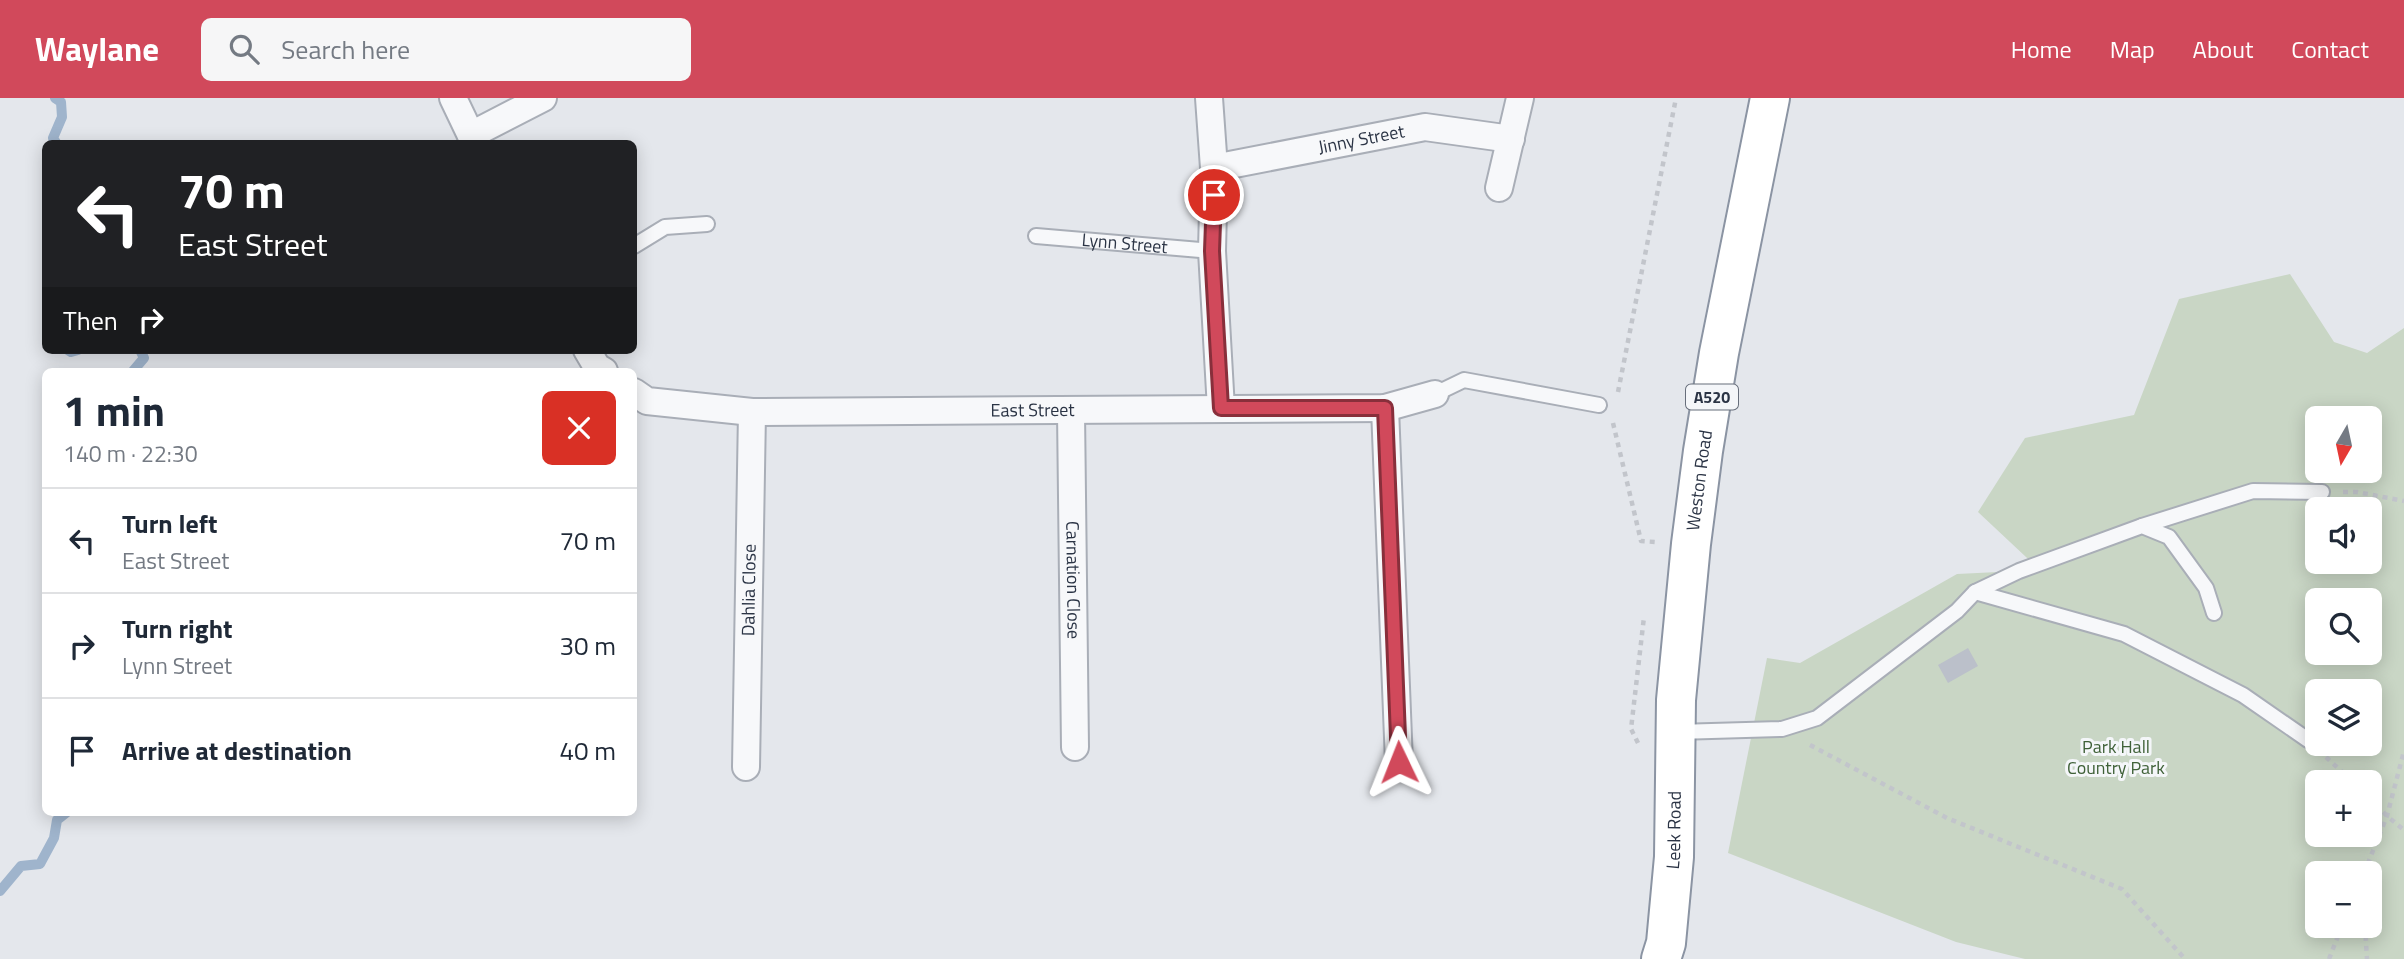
<!DOCTYPE html>
<meta charset="utf-8">
<style>
:root{--surface:#fff;--page:#f6f6f7;--text:#1f2937;--muted:#747a83;--line:#e0e1e3;--accent:#d1495b}
body{margin:0;font-family:"Titillium Web",sans-serif;background:var(--page);color:var(--text);height:100vh;display:flex;flex-direction:column;font-size:26px;white-space:nowrap}
*{box-sizing:border-box;margin:0}
p{font-size:23px;color:var(--muted)}
.icon{flex:none;width:38px;height:38px;fill:none;stroke:currentColor;stroke-width:2;stroke-linecap:round;stroke-linejoin:round}
.map{position:relative;flex:1;overflow:hidden}
.side{position:absolute;left:42px;top:270px;width:595px;height:448px;display:flex;flex-direction:column;background:var(--surface);border-radius:10px;box-shadow:0 4px 18px #0003}
.side>*{flex:none}
.top-card{position:absolute;left:42px;top:42px;width:595px;height:214px;border-radius:10px;box-shadow:0 4px 18px #0003;background:#202124;color:#fff;overflow:hidden}
.needle{width:46px;rotate:189deg}
.buttons{position:absolute;left:2305px;top:308px;display:grid;gap:14px}
.buttons a{display:grid;place-items:center;width:77px;height:77px;border-radius:10px;background:var(--surface);box-shadow:0 4px 18px #0003;font-size:35px}
.pin{position:absolute;display:grid;place-items:center;width:60px;height:60px;color:#fff;margin:-30px;border:4px solid #fff;border-radius:50%;box-shadow:0 2px 7px #0007}
.me{position:absolute;width:77px;margin:-38px;rotate:358deg;stroke-linejoin:round;filter:drop-shadow(0 0 5px #0008)}
.turn{display:flex;align-items:center;gap:24px;height:147px;padding:0 21px;font-size:32px}
.turn .icon{width:91px;height:91px;stroke-width:2.5}
.turn b{display:block;font-size:49px;line-height:60px}
.then{display:flex;align-items:center;height:66px;padding:0 21px;background:#0003;gap:14px;font-size:26px}
.round{display:grid;place-items:center;flex:none;width:74px;height:74px;border-radius:10px;background:var(--page)}
.head{display:flex;align-items:center;justify-content:space-between;height:119px;padding:0 21px}
h1{font-size:42px;font-weight:700;line-height:52px}
ul{padding:0;list-style:none}
li{display:flex;align-items:center;gap:21px;height:105px;padding:0 21px;border-top:2px solid var(--line)}
li div{flex:1}
li b{display:block;font-size:26px}
li em{font-style:normal}
header{display:flex;align-items:center;gap:42px;box-sizing:border-box;height:98px;padding:0 35px;background:var(--accent);color:#fff}
header strong{font-size:33px}
nav{display:flex;gap:38px;margin-inline-start:auto;font-size:24px}
.search{width:490px;height:63px;background:var(--page);display:flex;align-items:center;gap:18px;box-sizing:border-box;padding:0 24px;border-radius:10px;color:var(--muted);font-size:26px}
.map>svg:first-child{display:block}
.green{fill:#c9d6c5;fill-rule:evenodd}
.lines{fill:none;stroke-linecap:round;stroke-linejoin:round}
.stream{stroke:#9fb4cc;stroke-width:10}
.building{fill:#bbc0ca}
.service-casing{stroke:#a9aeb7;stroke-width:18}
.minor-casing{stroke:#a9aeb7;stroke-width:30}
.trunk-casing{stroke:#8b94a3;stroke-width:42}
.path{stroke:#c2c5cb;stroke-width:4.5;stroke-dasharray:5 5;stroke-linecap:butt}
.service{stroke:#f7f8fa;stroke-width:14}
.minor{stroke:#f7f8fa;stroke-width:26}
.trunk{stroke:#fff;stroke-width:38}
.route-casing{stroke:#882f3b;stroke-width:18}
.route{stroke:#d1495b;stroke-width:12}
.labels{text-anchor:middle;stroke-width:6;stroke-linejoin:round;paint-order:stroke}
.shield{fill:#f4f6f9;stroke:#676e7b;stroke-width:2}
.shield-label{font-size:16px;font-weight:bold;fill:#2b3445}
.street-label{font-size:18px;fill:#2b3445;stroke:#f4f6f9}
.park-label{font-size:18px;fill:#3f6138;stroke:#f4f6f9}
</style>
<header>
<strong>Waylane</strong>
<div class="search"><svg class="icon" aria-label="search" viewBox="0 0 24 24"><circle cx="10" cy="10" r="6"/><path d="M15 15l6 6"/></svg>Search here</div>
<nav><a>Home</a><a>Map</a><a>About</a><a>Contact</a></nav>
</header>
<div class="map">
<svg width="2404" height="861" viewBox="0 0 2404 861">
<rect width="100%" height="100%" fill="#e4e7ec"/>
<!-- green -->
<path class="green" d="M 2290,176 L 2334,244 L 2367,255 L 2404,230 L 2404,861 L 2025,861 L 1956,844 L 1728,755 L 1767,560 L 1800,565 L 1957,476 L 2040,472 L 1978,414 L 2025,340 L 2134,317 L 2179,201 ZM 2317,320 L 2370,320 L 2370,373 L 2317,373 ZM 2317,411 L 2370,411 L 2370,464 L 2317,464 ZM 2317,502 L 2370,502 L 2370,555 L 2317,555 ZM 2317,593 L 2370,593 L 2370,646 L 2317,646 ZM 2317,684 L 2370,684 L 2370,737 L 2317,737 ZM 2317,775 L 2370,775 L 2370,828 L 2317,828 Z"/>
<g class="lines">
<!-- stream -->
<path class="stream" d="M 55,0 L 61,4 L 62,19 L 53,40 L 57,46
M 68,252 L 71,254 L 78,252
M 133,273 L 144,260 L 140,252
M 0,793 L 21,768 L 40,766 L 54,740 L 57,722 L 67,714"/>
</g>
<!-- building -->
<path class="building" d="M 1968,550 L 1978,568 L 1948,585 L 1938,567 Z"/>
<g class="lines">
<defs>
<g id="service">
<path id="s1" d="M 1036,138 L 1212,153"/>
<path d="M 634,148 L 665,129 L 707,126"/>
<path d="M 1435,296 L 1464,282 L 1599,307"/>
<path d="M 2142,428 L 2253,393 L 2322,394"/>
<path d="M 1975,494 L 2124,536 L 2243,597 L 2308,642"/>
<path d="M 1677,634 L 1782,631 L 1817,620 L 1957,513 L 1975,494 L 2019,473 L 2142,428 L 2169,439 L 2206,490 L 2214,515"/>
</g>
<g id="minor">
<path d="M 453,0 L 475,46"/>
<path d="M 1209,0 L 1214,70 L 1212,153 L 1221,311"/>
<path d="M 471,37 L 543,0"/>
<path id="s2" d="M 1214,70 L 1425,29 L 1511,41"/>
<path d="M 1499,90 L 1520,0"/>
<path d="M 587,252 L 597,269 L 604,273"/>
<path id="s3" d="M 634,294 L 647,303 L 752,314 L 1385,310 L 1435,296"/>
<path d="M 1385,310 L 1399,665"/>
<path id="s4" d="M 1071,314 L 1075,649"/>
<path id="s5" d="M 746,669 L 752,314"/>
</g>
<g id="trunk">
<path id="s6" d="M 1661,861 L 1666,845 L 1674,759 L 1676,602 L 1691,446 L 1703,353 L 1719,255 L 1770,0"/>
</g>
</defs>
<!-- service casing -->
<use href="#service" class="service-casing"/>
<!-- minor casing -->
<use href="#minor" class="minor-casing"/>
<!-- trunk casing -->
<use href="#trunk" class="trunk-casing"/>
<!-- path -->
<path class="path" d="M 1618,294 L 1676,0
M 1613,325 L 1641,443 L 1655,444
M 2343,394 L 2357,394 L 2404,403
M 1638,645 L 1631,631 L 1644,519
M 1810,647 L 1947,720 L 2122,791 L 2185,861
M 2326,659 L 2353,684
M 2370,699 L 2387,718 L 2404,732
M 2364,775 L 2387,718 L 2404,653
M 2365,828 L 2367,861
M 2329,861 L 2342,828"/>
<!-- service -->
<use href="#service" class="service"/>
<!-- minor -->
<use href="#minor" class="minor"/>
<!-- trunk -->
<use href="#trunk" class="trunk"/>
</g>
<g class="lines">
<defs>
<path id="route" d="M 1214,97 L 1212,153 L 1221,310 L 1385,310 L 1399,664"/>
</defs>
<!-- route casing -->
<use href="#route" class="route-casing"/>
<!-- route -->
<use href="#route" class="route"/>
</g>
<g class="labels">
<!-- shield labels -->
<rect class="shield" x="1686" y="286.5" width="52" height="25" rx="5"/>
<g class="shield-label">
<text x="1712" y="305">A520</text>
</g>
<!-- street labels -->
<g class="street-label">
<text dy="6" stroke="none"><textPath href="#s2" startOffset="150">Jinny Street</textPath></text>
<text dy="6" stroke="none"><textPath href="#s1" startOffset="89">Lynn Street</textPath></text>
<text dy="6" stroke="none"><textPath href="#s3" startOffset="402">East Street</textPath></text>
<text dy="6" stroke="none"><textPath href="#s6" startOffset="481">Weston Road</textPath></text>
<text dy="6" stroke="none"><textPath href="#s4" startOffset="168">Carnation Close</textPath></text>
<text dy="6" stroke="none"><textPath href="#s5" startOffset="177">Dahlia Close</textPath></text>
<text dy="6" stroke="none"><textPath href="#s6" startOffset="130">Leek Road</textPath></text>
</g>
<!-- park labels -->
<g class="park-label">
<text x="2116" y="655">Park Hall<tspan x="2116" dy="21">Country Park</tspan></text>
</g>
</g>
</svg>
<div class="buttons">
<a><svg class="needle" viewBox="-14 -14 28 28"><path d="M0-13l5 13h-10z" fill="#e53935"/><path d="M0 13l5-13h-10z" fill="#747a83"/></svg></a>
<a><svg class="icon" aria-label="sound" viewBox="0 0 24 24"><path d="M4 9h4l5-4v14l-5-4H4zM17 9q2 3 0 6"/></svg></a>
<a><svg class="icon" aria-label="search" viewBox="0 0 24 24"><circle cx="10" cy="10" r="6"/><path d="M15 15l6 6"/></svg></a>
<a><svg class="icon" aria-label="layers" viewBox="0 0 24 24"><path d="M12 4l9 5-9 5-9-5zM3 14l9 5 9-5"/></svg></a>
<a>+</a>
<a>−</a>
</div>
<div class="pin" style="left:1214px;top:97px;background:#d93025"><svg class="icon" aria-label="arrive" viewBox="0 0 24 24"><path d="M6 21V4h12l-3 4 3 4H6"/></svg></div>
<svg class="me" style="left:1399px;top:664px" viewBox="-20 -20 40 40"><path d="M0-17L14 15 0 8-14 15z" fill="#d1495b" stroke="#fff" stroke-width="4"/></svg>
<div class="top-card">
<div class="turn"><svg class="icon" aria-label="left" viewBox="0 0 24 24"><path d="M17 20v-9H6M10 6l-5 5 5 5"/></svg><div><b>70 m</b>East Street</div></div>
<div class="then">Then<svg class="icon" aria-label="right" viewBox="0 0 24 24"><path d="M7 20v-9h11M14 6l5 5-5 5"/></svg></div>
</div>
<section class="side">
<div class="head"><div><h1>1 min</h1><p>140 m · 22:30</p></div><a class="round" style="background:#d93025;color:#fff"><svg class="icon" aria-label="close" viewBox="0 0 24 24"><path d="M6 6l12 12M18 6L6 18"/></svg></a></div>
<ul>
<li><svg class="icon" aria-label="left" viewBox="0 0 24 24"><path d="M17 20v-9H6M10 6l-5 5 5 5"/></svg><div><b>Turn left</b><p>East Street</p></div><em>70 m</em></li>
<li><svg class="icon" aria-label="right" viewBox="0 0 24 24"><path d="M7 20v-9h11M14 6l5 5-5 5"/></svg><div><b>Turn right</b><p>Lynn Street</p></div><em>30 m</em></li>
<li><svg class="icon" aria-label="arrive" viewBox="0 0 24 24"><path d="M6 21V4h12l-3 4 3 4H6"/></svg><div><b>Arrive at destination</b></div><em>40 m</em></li>
</ul>
</section>
</div>
